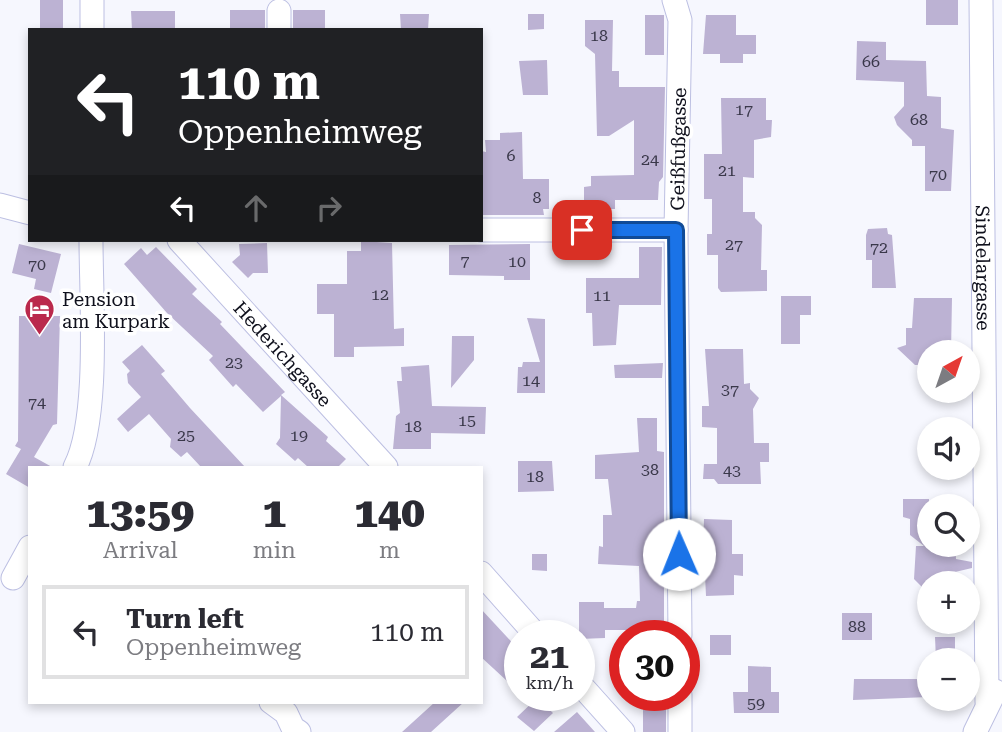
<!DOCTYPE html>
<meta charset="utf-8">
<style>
:root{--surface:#fff;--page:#f7f7f7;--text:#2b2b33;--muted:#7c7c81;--line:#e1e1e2}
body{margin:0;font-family:"Roboto Serif",serif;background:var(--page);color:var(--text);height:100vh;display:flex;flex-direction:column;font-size:26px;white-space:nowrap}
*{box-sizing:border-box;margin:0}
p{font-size:23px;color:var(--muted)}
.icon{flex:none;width:38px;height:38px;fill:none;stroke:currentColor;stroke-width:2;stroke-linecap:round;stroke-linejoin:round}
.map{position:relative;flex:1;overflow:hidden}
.drawer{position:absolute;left:28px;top:466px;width:455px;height:238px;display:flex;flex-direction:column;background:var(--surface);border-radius:0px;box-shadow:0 4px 10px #0003}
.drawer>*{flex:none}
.top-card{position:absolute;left:28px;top:28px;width:455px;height:214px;border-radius:0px;box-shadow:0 4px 10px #0003;background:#202124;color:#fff;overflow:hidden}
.needle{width:46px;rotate:40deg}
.tools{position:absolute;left:917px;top:340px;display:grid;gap:14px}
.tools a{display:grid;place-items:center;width:63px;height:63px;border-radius:50%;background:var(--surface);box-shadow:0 4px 10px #0003;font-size:35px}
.speed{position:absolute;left:504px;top:620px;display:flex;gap:14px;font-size:35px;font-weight:700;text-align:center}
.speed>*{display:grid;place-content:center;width:91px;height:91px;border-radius:50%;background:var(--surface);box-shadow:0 4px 10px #0003;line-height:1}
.speed small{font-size:18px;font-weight:400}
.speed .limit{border:10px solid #d22;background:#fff;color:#111}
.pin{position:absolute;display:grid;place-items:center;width:60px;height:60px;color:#fff;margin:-30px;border-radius:14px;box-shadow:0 4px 10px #0006}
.me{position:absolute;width:77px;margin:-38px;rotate:359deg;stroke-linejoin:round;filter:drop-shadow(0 0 5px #0008)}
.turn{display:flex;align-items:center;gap:24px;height:147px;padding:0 35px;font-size:32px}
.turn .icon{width:91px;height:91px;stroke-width:2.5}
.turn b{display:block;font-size:49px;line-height:60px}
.lanes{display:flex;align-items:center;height:66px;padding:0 35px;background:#0003;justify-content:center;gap:35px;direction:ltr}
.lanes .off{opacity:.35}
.eta{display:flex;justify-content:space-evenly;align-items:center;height:119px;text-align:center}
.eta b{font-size:42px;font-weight:800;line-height:49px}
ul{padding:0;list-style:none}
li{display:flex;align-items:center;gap:21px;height:94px;margin:0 14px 10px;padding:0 21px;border:4px solid var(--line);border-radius:0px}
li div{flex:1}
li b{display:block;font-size:26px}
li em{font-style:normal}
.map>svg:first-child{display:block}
.building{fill:#bcb2d3}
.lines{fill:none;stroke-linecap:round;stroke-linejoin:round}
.street-casing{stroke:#bcbfe2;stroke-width:25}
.street{stroke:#fff;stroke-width:23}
.route-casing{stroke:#114b97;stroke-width:18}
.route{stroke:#1a73e8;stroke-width:12}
.labels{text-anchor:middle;stroke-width:7;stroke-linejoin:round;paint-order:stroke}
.number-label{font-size:16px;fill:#3a384a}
.street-label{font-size:19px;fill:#0f101c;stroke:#fff}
.poi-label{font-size:19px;fill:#0f101c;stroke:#fff;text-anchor:start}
</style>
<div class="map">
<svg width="1002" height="732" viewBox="0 0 1002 732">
<rect width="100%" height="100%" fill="#f6f7fe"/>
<!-- building -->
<path class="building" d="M 40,0 L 63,0 L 63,30 L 40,30 Z
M 926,0 L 958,0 L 958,25 L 926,25 Z
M 230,10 L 265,10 L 265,30 L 230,30 Z
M 293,10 L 325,10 L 325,30 L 293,30 Z
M 131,11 L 175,11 L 175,30 L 132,30 Z
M 400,14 L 429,14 L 428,30 L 401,30 Z
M 528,14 L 544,14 L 544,29 L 528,30 Z
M 645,15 L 664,15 L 664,55 L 645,55 Z
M 706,15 L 736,15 L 736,35 L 756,35 L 756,54 L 743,54 L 743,63 L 720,63 L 720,54 L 703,54 Z
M 585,20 L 613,20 L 612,71 L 619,71 L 619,87 L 665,87 L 663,177 L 659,182 L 658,200 L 615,200 L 615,209 L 584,209 L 584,187 L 591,186 L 591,176 L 634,175 L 634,120 L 609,136 L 597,136 L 595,54 L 585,46 Z
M 857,41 L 886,42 L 886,60 L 926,61 L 927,96 L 941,97 L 941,128 L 954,130 L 951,191 L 925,191 L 925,146 L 912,146 L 912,140 L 897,125 L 894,117 L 904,106 L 904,82 L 856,80 Z
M 547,60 L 548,95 L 523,95 L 519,61 Z
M 721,98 L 766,98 L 766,120 L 772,120 L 771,137 L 754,140 L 754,178 L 743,177 L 743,212 L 755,212 L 755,218 L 762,225 L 761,270 L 767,270 L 767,291 L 721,292 L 718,288 L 718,255 L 707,255 L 707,234 L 712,234 L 712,199 L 704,199 L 704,154 L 722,154 Z
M 522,132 L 523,179 L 549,179 L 549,209 L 543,209 L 544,215 L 481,215 L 481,151 L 486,152 L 485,140 L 500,140 L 500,133 Z
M 887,228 L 888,234 L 892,235 L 896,288 L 872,288 L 872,260 L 866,260 L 866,235 L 868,229 Z
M 361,241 L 392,243 L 394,329 L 404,328 L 404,346 L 354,347 L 354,357 L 334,357 L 334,314 L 317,314 L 317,284 L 347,284 L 347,251 L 361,251 Z
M 267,243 L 268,273 L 253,273 L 248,278 L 232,262 L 240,255 L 239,244 Z
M 19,244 L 61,254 L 51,293 L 34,289 L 36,279 L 12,273 Z
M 530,244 L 530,280 L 504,280 L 504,276 L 449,275 L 449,245 Z
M 156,247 L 197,289 L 192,294 L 222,322 L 220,324 L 285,392 L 281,395 L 328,437 L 326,441 L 346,459 L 338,467 L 308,467 L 298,458 L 295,461 L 276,444 L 280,438 L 281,396 L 263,412 L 236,384 L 233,387 L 209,360 L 213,356 L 167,313 L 124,264 L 141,248 L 147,255 Z
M 639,247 L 662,247 L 661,305 L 619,305 L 616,345 L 593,346 L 592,313 L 586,313 L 586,278 L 639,278 Z
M 781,296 L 811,296 L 811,315 L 800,315 L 800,344 L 781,344 Z
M 914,298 L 952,298 L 951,352 L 929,352 L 929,365 L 915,365 L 897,348 L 906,345 L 906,328 L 912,328 Z
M 19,316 L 60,316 L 57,424 L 53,425 L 34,457 L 52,467 L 30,467 L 30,488 L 6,474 L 21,449 L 15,446 L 18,441 Z
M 527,318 L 545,319 L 545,393 L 517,393 L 518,367 L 522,367 L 523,362 L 540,362 Z
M 452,336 L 474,336 L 474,360 L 451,388 Z
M 142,345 L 165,371 L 161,374 L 190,408 L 245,467 L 201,467 L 187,452 L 181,457 L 170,447 L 171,439 L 149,414 L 128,432 L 117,419 L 141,397 L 128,383 L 127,374 L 130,371 L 122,362 Z
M 705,349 L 743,349 L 744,384 L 750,383 L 750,389 L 759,398 L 753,409 L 754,443 L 769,443 L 769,462 L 760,462 L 761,484 L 718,484 L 714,479 L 703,479 L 704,464 L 717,464 L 717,428 L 702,427 L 702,406 L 709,406 Z
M 663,363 L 662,378 L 615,378 L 614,365 Z
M 429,365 L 432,406 L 486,407 L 485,434 L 431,433 L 431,449 L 393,449 L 396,416 L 400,413 L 397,381 L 402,381 L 401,367 Z
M 637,418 L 657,418 L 657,451 L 664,452 L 664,630 L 605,630 L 605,638 L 579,639 L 579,602 L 604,602 L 604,608 L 636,608 L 637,601 L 640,601 L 639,566 L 598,564 L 599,546 L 603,547 L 603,515 L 612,515 L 608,479 L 595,479 L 595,455 L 639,452 Z
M 518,461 L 552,461 L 554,491 L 518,492 Z
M 903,499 L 929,499 L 929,546 L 955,546 L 956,559 L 972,562 L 972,568 L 955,572 L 955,583 L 929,583 L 929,594 L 914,579 L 916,546 L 924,546 L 910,535 L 910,519 L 903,517 Z
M 704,519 L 732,520 L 732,554 L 743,554 L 743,576 L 734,575 L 734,595 L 706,596 L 705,575 L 702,575 Z
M 532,554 L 547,554 L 547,571 L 532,570 Z
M 481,609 L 520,651 L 520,693 L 481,657 Z
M 842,613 L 872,613 L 872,640 L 842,640 Z
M 710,635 L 731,635 L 731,655 L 710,655 Z
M 935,637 L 955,637 L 955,660 L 936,660 Z
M 748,666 L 771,667 L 771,692 L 779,692 L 779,713 L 734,713 L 733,692 L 748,692 Z
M 854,679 L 929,679 L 929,697 L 853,700 Z
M 537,698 L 553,713 L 534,731 L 517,717 Z
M 435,702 L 464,702 L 431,732 L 402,732 Z
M 643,707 L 666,707 L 666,732 L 643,732 Z
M 577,712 L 595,732 L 554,732 Z"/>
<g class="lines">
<defs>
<g id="street">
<path d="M 92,0 L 92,30"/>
<path d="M 674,0 L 680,20 L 676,230 L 680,635"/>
<path id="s1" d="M 981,0 L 987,702"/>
<path d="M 279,11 L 279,30"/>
<path d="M 0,205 L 30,213"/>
<path d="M 481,230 L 676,230"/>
<path id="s2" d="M 179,240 L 386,467"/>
<path d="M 75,467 C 100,419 91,298 91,240"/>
<path d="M 481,573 L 536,635"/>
<path d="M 13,578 L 30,547"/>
<path d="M 579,683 L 623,732"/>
<path d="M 680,695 L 680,732"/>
<path d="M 271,702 L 286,713 L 293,728 L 299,732"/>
<path d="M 975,732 L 995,691"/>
</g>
</defs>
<!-- street casing -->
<use href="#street" class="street-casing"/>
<!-- street -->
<use href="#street" class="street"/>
</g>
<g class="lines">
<defs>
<path id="route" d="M 582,230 L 676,230 L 679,554"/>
</defs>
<!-- route casing -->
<use href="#route" class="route-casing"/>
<!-- route -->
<use href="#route" class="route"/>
</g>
<!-- icons -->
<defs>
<symbol id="hotel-pin" viewBox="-11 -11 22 30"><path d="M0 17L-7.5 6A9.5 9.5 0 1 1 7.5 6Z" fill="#ba294c" stroke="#fff"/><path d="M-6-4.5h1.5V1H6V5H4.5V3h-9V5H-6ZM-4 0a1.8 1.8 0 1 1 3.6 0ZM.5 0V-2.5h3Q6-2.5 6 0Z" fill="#fff"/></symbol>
</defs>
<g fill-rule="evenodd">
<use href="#hotel-pin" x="22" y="292" width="35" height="47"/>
</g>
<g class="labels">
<!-- number labels -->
<g class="number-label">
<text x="599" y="41">18</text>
<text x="871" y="67">66</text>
<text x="744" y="115">17</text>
<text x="919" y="125">68</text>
<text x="511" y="161">6</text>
<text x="650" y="165">24</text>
<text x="727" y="176">21</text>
<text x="938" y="180">70</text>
<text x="537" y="203">8</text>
<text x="734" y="250">27</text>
<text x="879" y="253">72</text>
<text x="465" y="266">7</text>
<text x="517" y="267">10</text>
<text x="37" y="270">70</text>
<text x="380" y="300">12</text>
<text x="602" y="301">11</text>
<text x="234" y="368">23</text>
<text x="531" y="386">14</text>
<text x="730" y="395">37</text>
<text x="37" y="408">74</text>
<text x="467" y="426">15</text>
<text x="413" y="432">18</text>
<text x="186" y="441">25</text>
<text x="299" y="441">19</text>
<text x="650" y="475">38</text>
<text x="732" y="476">43</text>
<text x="535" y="482">18</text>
<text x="857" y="632">88</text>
<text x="756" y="709">59</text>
</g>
<!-- street labels -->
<g class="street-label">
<text transform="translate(678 149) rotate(-89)" y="7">Geißfußgasse</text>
<text dy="7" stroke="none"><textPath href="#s1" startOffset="268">Sindelargasse</textPath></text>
<text dy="7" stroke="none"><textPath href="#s2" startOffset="154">Hederichgasse</textPath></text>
</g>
<!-- poi labels -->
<g class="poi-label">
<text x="62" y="306">Pension<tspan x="62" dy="22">am Kurpark</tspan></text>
</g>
</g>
</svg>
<div class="tools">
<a><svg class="needle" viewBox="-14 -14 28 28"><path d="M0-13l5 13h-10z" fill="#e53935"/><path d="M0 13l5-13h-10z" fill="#7c7c81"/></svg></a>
<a><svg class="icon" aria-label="sound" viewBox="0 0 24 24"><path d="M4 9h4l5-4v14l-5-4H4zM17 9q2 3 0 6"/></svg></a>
<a><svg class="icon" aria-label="search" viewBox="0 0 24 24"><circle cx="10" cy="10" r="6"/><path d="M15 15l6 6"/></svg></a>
<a>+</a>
<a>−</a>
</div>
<div class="speed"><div>21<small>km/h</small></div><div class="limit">30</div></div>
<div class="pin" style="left:582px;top:230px;background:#d93025"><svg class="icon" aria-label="arrive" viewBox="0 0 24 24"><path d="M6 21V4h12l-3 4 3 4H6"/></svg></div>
<svg class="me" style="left:679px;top:554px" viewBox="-20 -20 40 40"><circle r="19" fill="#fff"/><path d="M0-13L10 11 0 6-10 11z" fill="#1a73e8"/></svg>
<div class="top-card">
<div class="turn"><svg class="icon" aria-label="left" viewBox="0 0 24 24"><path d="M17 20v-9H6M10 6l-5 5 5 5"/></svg><div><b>110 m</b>Oppenheimweg</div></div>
<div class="lanes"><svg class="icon" aria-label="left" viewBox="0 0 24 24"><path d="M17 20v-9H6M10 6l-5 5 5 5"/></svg><svg class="icon off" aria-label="ahead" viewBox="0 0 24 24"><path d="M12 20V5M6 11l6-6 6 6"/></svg><svg class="icon off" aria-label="right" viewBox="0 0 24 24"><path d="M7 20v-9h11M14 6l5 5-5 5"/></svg></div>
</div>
<section class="drawer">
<div class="eta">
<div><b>13:59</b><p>Arrival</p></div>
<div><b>1</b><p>min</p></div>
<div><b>140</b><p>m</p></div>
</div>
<ul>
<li><svg class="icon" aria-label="left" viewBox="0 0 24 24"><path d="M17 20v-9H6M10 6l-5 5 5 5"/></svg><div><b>Turn left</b><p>Oppenheimweg</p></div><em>110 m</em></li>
</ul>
</section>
</div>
